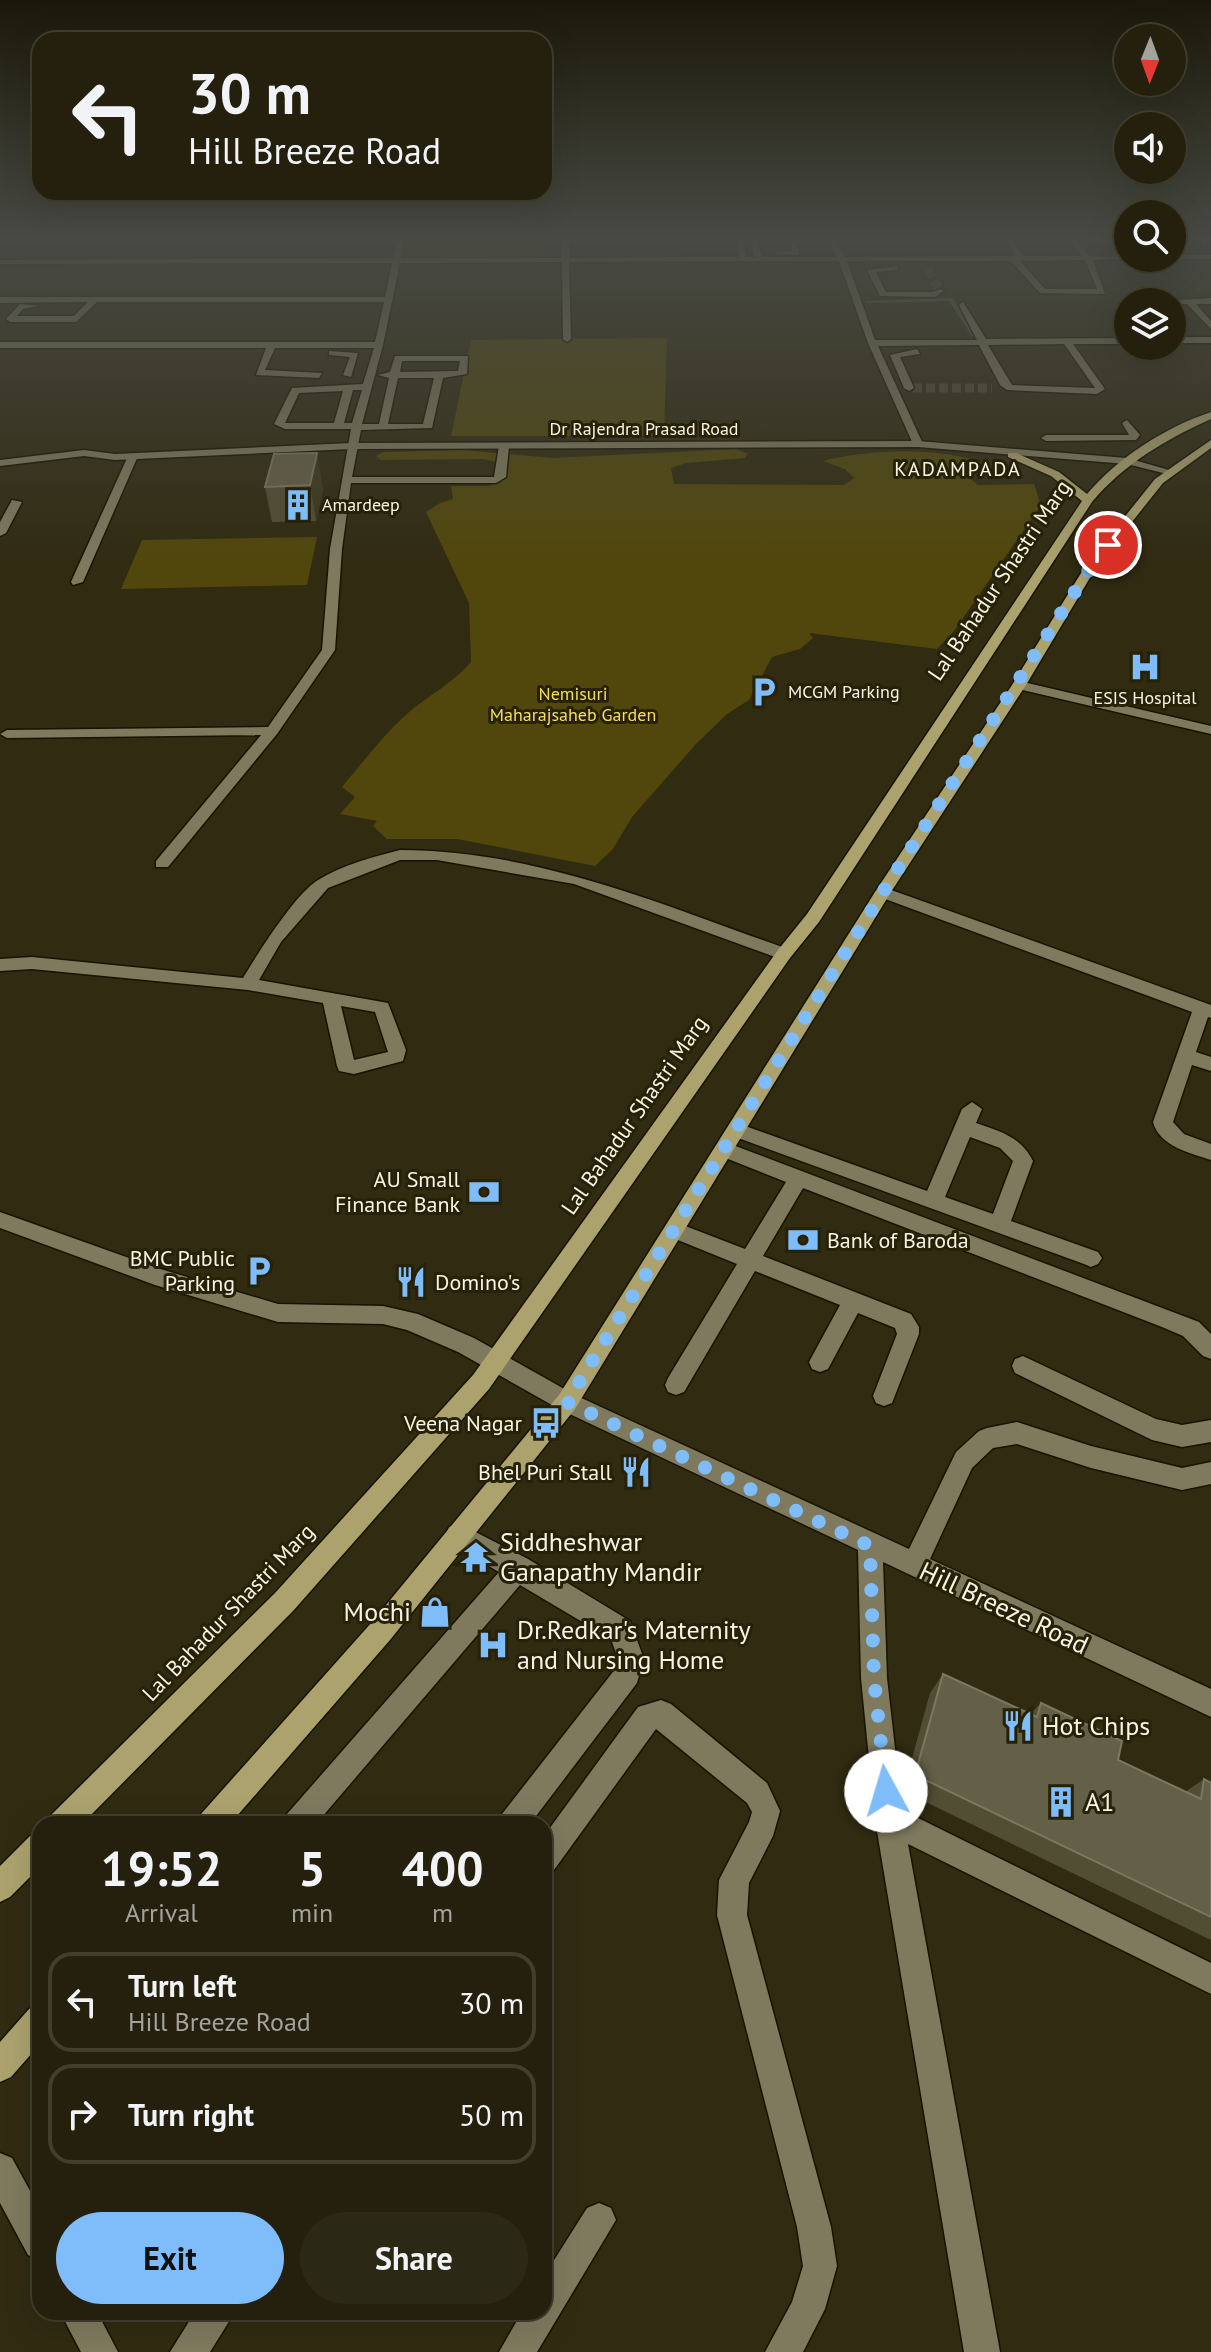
<!DOCTYPE html>
<style>
:root{--surface:#24200d;--page:#2c2816;--text:#f1f3f6;--muted:#a3a39d;--line:#413e2e;--accent:#7fbdfa}
body{margin:0;font-family:"PT Sans",sans-serif;background:var(--page);color:var(--text);height:100vh;display:flex;flex-direction:column;font-size:30px;white-space:nowrap}
*{box-sizing:border-box;margin:0}
p{font-size:26px;color:var(--muted)}
.icon{flex:none;width:44px;height:44px;fill:none;stroke:currentColor;stroke-width:2;stroke-linecap:round;stroke-linejoin:round}
.map{position:relative;flex:1;overflow:hidden}
.panel{position:absolute;left:32px;top:1816px;width:520px;height:504px;display:flex;flex-direction:column;background:var(--surface);border-radius:24px;box-shadow:0 8px 32px #0002,0 0 0 2px var(--line)}
.panel>*{flex:none}
.top-card{position:absolute;left:32px;top:32px;width:520px;height:168px;border-radius:24px;box-shadow:0 8px 32px #0002,0 0 0 2px var(--line);background:#24200d;color:var(--text);overflow:hidden}
.needle{width:52px;rotate:181deg}
.buttons{position:absolute;left:1114px;top:24px;display:grid;gap:16px}
.buttons a{display:grid;place-items:center;width:72px;height:72px;border-radius:50%;background:var(--surface);box-shadow:0 8px 32px #0002,0 0 0 2px var(--line);font-size:40px}
.pin{position:absolute;display:grid;place-items:center;width:68px;height:68px;color:#fff;margin:-34px;border:4px solid #fff;border-radius:50%;box-shadow:0 2px 8px #0007}
.me{position:absolute;width:88px;margin:-44px;rotate:354deg;stroke-linejoin:round;filter:drop-shadow(0 0 6px #0008)}
.turn{display:flex;align-items:center;gap:28px;height:168px;padding:0 24px;font-size:36px}
.turn .icon{width:104px;height:104px;stroke-width:2.5}
.turn b{display:block;font-size:56px;line-height:68px}
.eta{display:flex;justify-content:space-evenly;align-items:center;height:136px;text-align:center}
.eta b{font-size:48px;font-weight:800;line-height:56px}
.cta{display:flex;gap:16px;margin-top:auto;padding:16px 24px}
.cta a{flex:1;height:92px;border-radius:48px;background:var(--accent);color:#111;font-size:32px;font-weight:800;line-height:92px;text-align:center}
.cta a+a{background:var(--page);color:var(--text)}
ul{padding:0;list-style:none}
li{display:flex;align-items:center;gap:24px;height:100px;margin:0 16px 12px;padding:0 8px;border:4px solid var(--line);border-radius:24px}
li div{flex:1}
li b{display:block;font-size:30px}
li em{font-style:normal}
.map>svg:first-child{display:block}
.green{fill:#51470c}
.lines{fill:none;stroke-linecap:round;stroke-linejoin:round}
.stream{fill:#575448;fill-rule:evenodd}
.street-tunnel{stroke:#4e4931;stroke-width:9;stroke-dasharray:9 4;stroke-linecap:butt}
.street-casing{stroke:#181300;stroke-width:3}
.secondary-casing{stroke:#181300;stroke-width:3}
.primary-casing{stroke:#181300;stroke-width:3}
.street{fill:#7f7a5e;fill-rule:evenodd}
.secondary{fill:#7f7a5e;fill-rule:evenodd}
.primary{fill:#aca26e;fill-rule:evenodd}
.wall{fill:#524e34}
.shaded-wall{fill:#3d381e}
.building{fill:#645f47;stroke:#7b7760;stroke-width:2}
.route{stroke:#7fbdfa;stroke-width:14;stroke-dasharray:0 25.2}
.labels{text-anchor:middle;stroke-width:6;stroke-linejoin:round;paint-order:stroke}
.far-street-label{font-size:18px;fill:#f7f4e5;stroke:#262107}
.far-poi-label{font-size:18px;fill:#f7f4e5;stroke:#262107;text-anchor:start}
.far-park-label{font-size:18px;fill:#f7df57;stroke:#262107}
.far-neighbourhood-label{font-size:20px;letter-spacing:2px;fill:#f7f4e5;stroke:#262107}
.street-label{font-size:22px;fill:#f7f4e5;stroke:#262107}
.poi-label{font-size:22px;fill:#f7f4e5;stroke:#262107;text-anchor:end}
.near-poi-label{font-size:26px;fill:#f7f4e5;stroke:#262107;text-anchor:start}
.near-street-label{font-size:26px;fill:#f7f4e5;stroke:#262107}
</style>
<div class="map">
<svg width="1211" height="2352" viewBox="0 0 1211 2352">
<rect width="100%" height="100%" fill="#302b11"/>
<!-- green -->
<path class="green" d="M 409,238 L 546,238 L 544,259 L 405,259 Z
M 667,338 L 664,436 L 451,436 L 471,340 Z
M 736,449 L 748,454 L 745,458 L 686,463 L 671,468 L 674,484 L 844,485 L 854,478 L 845,469 L 823,461 C 868,449 941,446 985,464 L 974,469 L 968,477 L 978,485 L 1034,484 L 1041,505 L 954,631 L 937,649 L 809,633 L 813,638 L 800,649 L 772,657 L 749,700 L 727,714 L 696,744 L 632,817 L 613,849 L 595,866 L 457,839 L 387,839 L 373,826 L 377,821 L 340,814 L 355,797 L 342,787 C 363,762 384,734 408,713 C 429,695 453,683 471,662 L 469,603 L 426,512 L 440,503 L 453,499 L 451,486 L 490,486 L 504,477 L 505,464 L 483,459 L 381,460 L 376,456 L 383,452 L 464,450 L 552,458 Z
M 317,537 L 307,585 L 121,589 L 142,540 Z"/>
<g class="lines">
<!-- stream -->
<path class="stream" d="M 953,298 L 976,336 L 972,336 L 949,301 L 867,303 L 864,301 Z"/>
<!-- street-tunnel -->
<path class="street-tunnel" d="M 928,269 L 940,291
M 913,388 L 992,388"/>
<defs>
<path id="street" d="M 404,238 L 401,258 L 561,258 L 562,238 L 569,238 L 569,258 L 739,257 L 736,238 L 743,238 L 746,257 L 754,257 L 750,238 L 757,238 L 762,257 L 837,257 L 827,238 L 833,238 L 845,257 L 1016,256 L 1004,238 L 1010,238 L 1024,256 L 1082,256 L 1065,238 L 1073,238 L 1090,256 L 1132,258 L 1093,260 L 1105,294 L 1040,293 L 1011,261 L 847,261 L 875,340 L 977,340 L 959,305 L 963,302 L 986,339 L 1128,338 L 1128,344 L 1073,344 L 1105,389 L 1097,394 L 1007,390 L 1000,385 L 979,345 L 878,346 L 923,444 L 918,447 L 913,444 L 868,343 L 839,261 L 569,262 L 571,339 L 567,342 L 563,339 L 562,262 L 400,263 L 383,345 L 362,424 L 379,424 L 389,378 L 378,375 L 390,372 L 395,356 L 468,356 L 467,374 L 443,378 L 432,428 L 361,430 L 352,477 L 494,477 L 499,446 L 504,443 L 509,446 L 506,477 L 496,483 L 351,483 L 342,549 L 335,650 L 277,734 L 168,867 L 156,867 L 156,861 L 261,735 L 7,738 L 0,734 L 7,730 L 268,727 L 322,650 L 330,549 L 351,429 L 285,429 L 274,424 L 292,388 L 363,384 L 374,348 L 275,348 L 265,370 L 322,373 L 319,378 L 256,375 L 266,348 L 0,348 L 0,342 L 375,342 L 384,302 L 97,302 L 76,322 L 10,322 L 6,319 L 20,304 L 39,306 L 23,309 L 17,316 L 74,316 L 88,302 L 0,303 L 0,297 L 385,297 L 392,263 L 0,264 L 0,260 L 393,258 L 396,242 L 0,243 L 0,239 ZM 1085,260 L 1097,289 L 1045,289 L 1020,261 ZM 1064,344 L 1095,388 L 1012,385 L 988,345 ZM 402,361 L 460,361 L 458,371 L 400,372 ZM 398,378 L 434,378 L 423,424 L 388,424 ZM 353,390 L 362,390 L 352,423 L 344,423 ZM 343,391 L 334,423 L 285,423 L 299,393 Z
M 814,238 L 813,242 L 797,243 L 799,255 L 774,253 L 792,251 L 790,239 Z
M 1172,255 L 1211,255 L 1211,259 L 1169,259 Z
M 897,266 L 897,270 L 876,272 L 886,292 L 933,292 L 940,289 L 944,291 L 935,297 L 880,296 L 867,270 Z
M 1211,298 L 1211,304 L 1196,304 L 1211,321 L 1211,329 L 1187,304 L 1148,302 Z
M 1172,337 L 1211,337 L 1211,343 L 1172,343 Z
M 917,349 L 920,354 L 900,357 L 914,388 L 909,391 L 904,388 L 890,355 Z
M 329,351 L 358,353 L 351,377 L 343,375 L 350,357 L 329,355 Z
M 1127,420 L 1140,435 L 1136,440 L 1046,441 L 1041,438 L 1046,435 L 1129,435 L 1122,423 Z
M 133,453 L 138,456 L 83,582 L 73,585 L 71,582 L 128,456 Z
M 12,500 L 22,502 L 6,533 L 0,536 L 0,522 Z
M 1019,681 L 1211,726 L 1211,734 L 1014,688 L 1012,685 Z
M 400,850 C 536,850 664,905 790,950 L 793,954 L 784,960 L 778,958 L 574,884 L 437,860 L 400,860 L 328,888 L 281,942 L 259,980 L 388,1003 L 406,1050 L 403,1061 L 354,1074 L 339,1071 L 337,1066 L 323,1003 L 248,990 L 32,969 L 0,971 L 0,959 L 32,957 L 243,978 C 258,953 295,894 318,880 C 342,865 373,857 400,850 ZM 341,1006 L 375,1012 L 388,1052 L 354,1060 Z
M 883,887 L 1211,1005 L 1211,1018 L 1208,1017 L 1196,1052 L 1211,1057 L 1211,1071 L 1192,1065 L 1173,1122 L 1184,1134 L 1211,1144 L 1211,1160 C 1190,1153 1159,1146 1153,1122 L 1192,1012 L 877,896 L 875,892 Z
M 972,1102 L 982,1109 L 976,1123 C 1000,1131 1021,1137 1033,1161 L 1011,1221 L 1098,1252 L 1102,1258 L 1098,1264 L 1091,1267 L 1084,1264 L 730,1135 L 727,1130 L 730,1125 L 737,1123 L 927,1191 L 962,1109 ZM 970,1137 L 1000,1148 L 1013,1161 L 993,1214 L 945,1197 Z
M 725,1142 L 1199,1322 L 1211,1334 L 1211,1359 L 1203,1356 L 1183,1336 L 1162,1327 L 803,1188 L 763,1256 L 911,1314 L 919,1327 L 919,1334 L 892,1403 L 884,1406 L 876,1403 L 873,1396 L 897,1334 L 895,1328 L 858,1313 L 828,1369 L 820,1372 L 812,1369 L 809,1362 L 840,1305 L 755,1271 L 684,1392 L 676,1395 L 668,1392 L 665,1385 L 668,1378 L 737,1264 L 668,1236 L 665,1230 L 668,1224 L 675,1222 L 745,1249 L 786,1182 L 718,1155 L 715,1150 L 718,1145 Z
M 0,1212 L 157,1268 L 278,1304 L 383,1306 L 418,1314 L 474,1338 L 575,1395 L 909,1549 L 956,1452 L 979,1431 L 987,1428 L 1017,1422 L 1091,1446 L 1182,1468 L 1211,1462 L 1211,1484 L 1182,1490 L 1091,1468 L 1017,1444 L 993,1448 L 972,1468 L 930,1559 L 1211,1689 L 1211,1717 L 883,1562 L 887,1678 L 902,1810 L 1211,1963 L 1211,1994 L 908,1844 L 1000,2352 L 964,2352 L 875,1819 L 861,1678 L 858,1550 L 559,1409 L 458,1352 L 407,1330 L 383,1324 L 278,1322 L 155,1285 L 0,1228 Z
M 1023,1356 L 1156,1419 L 1182,1425 L 1211,1420 L 1211,1442 L 1182,1447 L 1152,1440 L 1015,1373 L 1012,1366 L 1015,1359 Z
M 458,1523 L 528,1559 L 630,1621 L 644,1659 L 637,1683 L 530,1824 L 498,1824 L 502,1814 L 616,1668 L 618,1659 L 611,1639 L 520,1585 L 316,1824 L 283,1824 L 287,1814 L 499,1572 L 449,1543 L 446,1535 L 449,1527 Z
M 661,1700 L 671,1704 L 767,1783 L 780,1811 L 773,1836 L 749,1883 L 747,1915 L 831,2227 L 837,2266 L 825,2309 L 803,2352 L 765,2352 L 792,2302 L 803,2266 L 797,2227 L 717,1915 L 719,1880 L 749,1822 L 752,1812 L 747,1803 L 656,1729 L 554,1870 L 544,1875 L 544,1836 L 638,1707 Z
M 0,2153 L 12,2158 L 40,2209 L 40,2260 L 28,2255 L 0,2203 Z
M 599,2203 L 611,2208 L 616,2220 L 537,2352 L 499,2352 L 522,2312 L 544,2312 L 544,2276 L 587,2208 Z
M 60,2312 L 97,2312 L 118,2352 L 81,2352 Z
M 195,2312 L 235,2312 L 210,2352 L 170,2352 Z"/>
<path id="secondary" d="M 918,441 L 1127,458 L 1176,472 L 1171,475 L 1127,464 L 918,447 L 351,449 L 115,460 L 84,456 L 0,466 L 0,460 L 84,450 L 115,454 L 351,443 Z"/>
<path id="primary" d="M 1211,412 L 1211,419 C 1165,440 1125,463 1092,502 L 819,922 L 790,958 L 489,1389 L 293,1611 L 82,1824 L 48,1824 L 52,1814 L 275,1593 L 473,1375 L 778,950 L 807,914 L 1082,501 L 1051,476 L 1008,457 L 1008,453 L 1016,453 L 1059,472 L 1087,494 C 1119,457 1164,428 1211,412 Z
M 1211,440 L 1211,448 L 1163,483 L 1097,566 L 1026,685 L 891,892 L 575,1409 L 390,1640 L 230,1824 L 197,1824 L 201,1814 L 372,1622 L 559,1395 L 875,892 L 1012,685 L 1086,565 L 1155,479 Z
M 40,1832 L 40,1867 L 10,1897 L 0,1902 L 0,1866 L 30,1836 Z
M 40,2004 L 40,2044 L 11,2077 L 0,2082 L 0,2042 L 29,2009 Z"/>
</defs>
<!-- street casing -->
<use href="#street" class="street-casing"/>
<!-- secondary casing -->
<use href="#secondary" class="secondary-casing"/>
<!-- primary casing -->
<use href="#primary" class="primary-casing"/>
<!-- street -->
<use href="#street" class="street"/>
<!-- secondary -->
<use href="#secondary" class="secondary"/>
<!-- primary -->
<use href="#primary" class="primary"/>
</g>
<!-- wall -->
<path class="wall" d="M 274,454 L 323,488 L 316,521 L 272,522 L 265,487 Z
M 943,1674 L 1030,1714 L 1041,1703 L 1118,1760 L 1185,1792 L 1204,1779 L 1211,1783 L 1211,1940 L 903,1791 L 930,1693 Z"/>
<!-- shaded-wall -->
<path class="shaded-wall" d="M 317,453 L 323,488 L 316,521 L 310,485 Z"/>
<!-- building -->
<path class="building" d="M 317,453 L 310,485 L 265,487 L 274,454 Z
M 943,1674 L 1037,1717 L 1041,1703 L 1122,1741 L 1118,1760 L 1201,1799 L 1204,1779 L 1211,1783 L 1211,1917 L 915,1775 Z"/>
<!-- sky -->
<linearGradient id="sky" x2="0" y2="1"><stop stop-color="#1a1809"/><stop offset="0.42" stop-color="#484a43"/><stop offset="1" stop-color="#484a43" stop-opacity="0"/></linearGradient>
<rect width="1211" height="567" fill="url(#sky)"/>
<g class="lines">
<!-- route -->
<path class="route" d="M 886,1791 L 874,1678 L 870,1546 L 567,1402 L 883,892 L 1092,565 L 1108,545"/>
</g>
<!-- icons -->
<defs>
<symbol id="building-bare" viewBox="-9 -9 18 18"><path d="M-4-6H4V6H1V3H-1V6H-4ZM-2.5-4.3h1.7v1.8h-1.7ZM.8-4.3h1.7v1.8H.8ZM-2.5-1h1.7V.8h-1.7ZM.8-1h1.7V.8H.8Z" fill="#7fbdfa" stroke="#262107" stroke-width="2.5" paint-order="stroke"/></symbol>
<symbol id="hospital-bare" viewBox="-9 -9 18 18"><path d="M-5-5h3v3.5h4V-5h3V5h-3V1.5h-4V5h-3Z" fill="#7fbdfa" stroke="#262107" stroke-width="2.5" paint-order="stroke"/></symbol>
<symbol id="parking-bare" viewBox="-9 -9 18 18"><path d="M-3.5-5.5H1a3.5 3.5 0 0 1 0 7H-1V5.5H-3.5ZM-1-3.4V-.6H.8a1.4 1.4 0 0 0 0-2.8Z" fill="#7fbdfa" stroke="#262107" stroke-width="2.5" paint-order="stroke"/></symbol>
<symbol id="bank-bare" viewBox="-9 -9 18 18"><path d="M-6-4H6V4H-6ZM0-2.3a2.3 2.3 0 1 0 0 4.6a2.3 2.3 0 1 0 0-4.6Z" fill="#7fbdfa" stroke="#262107" stroke-width="2.5" paint-order="stroke"/></symbol>
<symbol id="restaurant-bare" viewBox="-9 -9 18 18"><path d="M-5-6h1v4h1v-4h1v4h1v-4h1v5L-1.5 .5V6h-2V.5L-5-1ZM5-6V6H3V1.5H1.5Q1.5-4 5-6Z" fill="#7fbdfa" stroke="#262107" stroke-width="2.5" paint-order="stroke"/></symbol>
<symbol id="bus-bare" viewBox="-9 -9 18 18"><path d="M-5-6H5V4H4V6H2V4H-2V6H-4V4H-5ZM-3.5-4V0h7V-4ZM-3.5 1.2v1.5H-2V1.2ZM2 1.2v1.5H3.5V1.2Z" fill="#7fbdfa" stroke="#262107" stroke-width="2.5" paint-order="stroke"/></symbol>
<symbol id="temple-bare" viewBox="-9 -9 18 18"><path d="M0-6L5-2H3V0L6.5 2.5H4V6H1.5V3h-3V6H-4V2.5H-6.5L-3 0V-2H-5Z" fill="#7fbdfa" stroke="#262107" stroke-width="2.5" paint-order="stroke"/></symbol>
<symbol id="shop-bare" viewBox="-9 -9 18 18"><path d="M-5-2.5h2.3a2.7 3.5 0 0 1 5.4 0H5L5.5 6h-11ZM-1.5-2.5h3a1.5 2.3 0 0 0-3 0Z" fill="#7fbdfa" stroke="#262107" stroke-width="2.5" paint-order="stroke"/></symbol>
</defs>
<g fill-rule="evenodd">
<use href="#building-bare" x="276" y="483" width="44" height="44"/>
<use href="#hospital-bare" x="1123" y="645" width="44" height="44"/>
<use href="#parking-bare" x="742" y="670" width="44" height="44"/>
<use href="#bank-bare" x="462" y="1170" width="44" height="44"/>
<use href="#bank-bare" x="781" y="1218" width="44" height="44"/>
<use href="#parking-bare" x="237" y="1249" width="44" height="44"/>
<use href="#restaurant-bare" x="389" y="1260" width="44" height="44"/>
<use href="#bus-bare" x="524" y="1401" width="44" height="44"/>
<use href="#restaurant-bare" x="614" y="1450" width="44" height="44"/>
<use href="#temple-bare" x="454" y="1535" width="44" height="44"/>
<use href="#shop-bare" x="413" y="1590" width="44" height="44"/>
<use href="#hospital-bare" x="471" y="1623" width="44" height="44"/>
<use href="#restaurant-bare" x="996" y="1704" width="44" height="44"/>
<use href="#building-bare" x="1039" y="1780" width="44" height="44"/>
</g>
<g class="labels">
<!-- far-street labels -->
<g class="far-street-label">
<text x="644" y="435">Dr Rajendra Prasad Road</text>
</g>
<!-- far-poi labels -->
<g class="far-poi-label">
<text x="322" y="511">Amardeep</text>
<text x="788" y="698">MCGM Parking</text>
<text x="1145" y="704" text-anchor="middle">ESIS Hospital</text>
</g>
<!-- far-park labels -->
<g class="far-park-label">
<text x="573" y="700">Nemisuri<tspan x="573" dy="21">Maharajsaheb Garden</tspan></text>
</g>
<!-- far-neighbourhood labels -->
<g class="far-neighbourhood-label">
<text x="958" y="476">KADAMPADA</text>
</g>
<!-- street labels -->
<g class="street-label">
<text transform="translate(999 580) rotate(-56)" y="8">Lal Bahadur Shastri Marg</text>
<text transform="translate(634 1115) rotate(-55)" y="8">Lal Bahadur Shastri Marg</text>
<text transform="translate(228 1612) rotate(-46)" y="8">Lal Bahadur Shastri Marg</text>
</g>
<!-- poi labels -->
<g class="poi-label">
<text x="460" y="1187">AU Small<tspan x="460" dy="25">Finance Bank</tspan></text>
<text x="827" y="1248" text-anchor="start">Bank of Baroda</text>
<text x="235" y="1266">BMC Public<tspan x="235" dy="25">Parking</tspan></text>
<text x="435" y="1290" text-anchor="start">Domino's</text>
<text x="522" y="1431">Veena Nagar</text>
<text x="612" y="1480">Bhel Puri Stall</text>
</g>
<!-- near-poi labels -->
<g class="near-poi-label">
<text x="500" y="1551">Siddheshwar<tspan x="500" dy="30">Ganapathy Mandir</tspan></text>
<text x="411" y="1621" text-anchor="end">Mochi</text>
<text x="517" y="1639">Dr.Redkar's Maternity<tspan x="517" dy="30">and Nursing Home</tspan></text>
<text x="1042" y="1735">Hot Chips</text>
<text x="1085" y="1811">A1</text>
</g>
<!-- near-street labels -->
<g class="near-street-label">
<text transform="translate(1004 1608) rotate(25)" y="9">Hill Breeze Road</text>
</g>
</g>
</svg>
<div class="buttons">
<a><svg class="needle" viewBox="-14 -14 28 28"><path d="M0-13l5 13h-10z" fill="#e53935"/><path d="M0 13l5-13h-10z" fill="#a3a39d"/></svg></a>
<a><svg class="icon" aria-label="sound" viewBox="0 0 24 24"><path d="M4 9h4l5-4v14l-5-4H4zM17 9q2 3 0 6"/></svg></a>
<a><svg class="icon" aria-label="search" viewBox="0 0 24 24"><circle cx="10" cy="10" r="6"/><path d="M15 15l6 6"/></svg></a>
<a><svg class="icon" aria-label="layers" viewBox="0 0 24 24"><path d="M12 4l9 5-9 5-9-5zM3 14l9 5 9-5"/></svg></a>
</div>
<div class="pin" style="left:1108px;top:545px;background:#d93025"><svg class="icon" aria-label="arrive" viewBox="0 0 24 24"><path d="M6 21V4h12l-3 4 3 4H6"/></svg></div>
<svg class="me" style="left:886px;top:1791px" viewBox="-20 -20 40 40"><circle r="19" fill="#fff"/><path d="M0-13L10 11 0 6-10 11z" fill="#7fbdfa"/></svg>
<div class="top-card">
<div class="turn"><svg class="icon" aria-label="left" viewBox="0 0 24 24"><path d="M17 20v-9H6M10 6l-5 5 5 5"/></svg><div><b>30 m</b>Hill Breeze Road</div></div>
</div>
<section class="panel">
<div class="eta">
<div><b>19:52</b><p>Arrival</p></div>
<div><b>5</b><p>min</p></div>
<div><b>400</b><p>m</p></div>
</div>
<ul>
<li><svg class="icon" aria-label="left" viewBox="0 0 24 24"><path d="M17 20v-9H6M10 6l-5 5 5 5"/></svg><div><b>Turn left</b><p>Hill Breeze Road</p></div><em>30 m</em></li>
<li><svg class="icon" aria-label="right" viewBox="0 0 24 24"><path d="M7 20v-9h11M14 6l5 5-5 5"/></svg><div><b>Turn right</b></div><em>50 m</em></li>
</ul>
<div class="cta"><a>Exit</a><a>Share</a></div>
</section>
</div>
